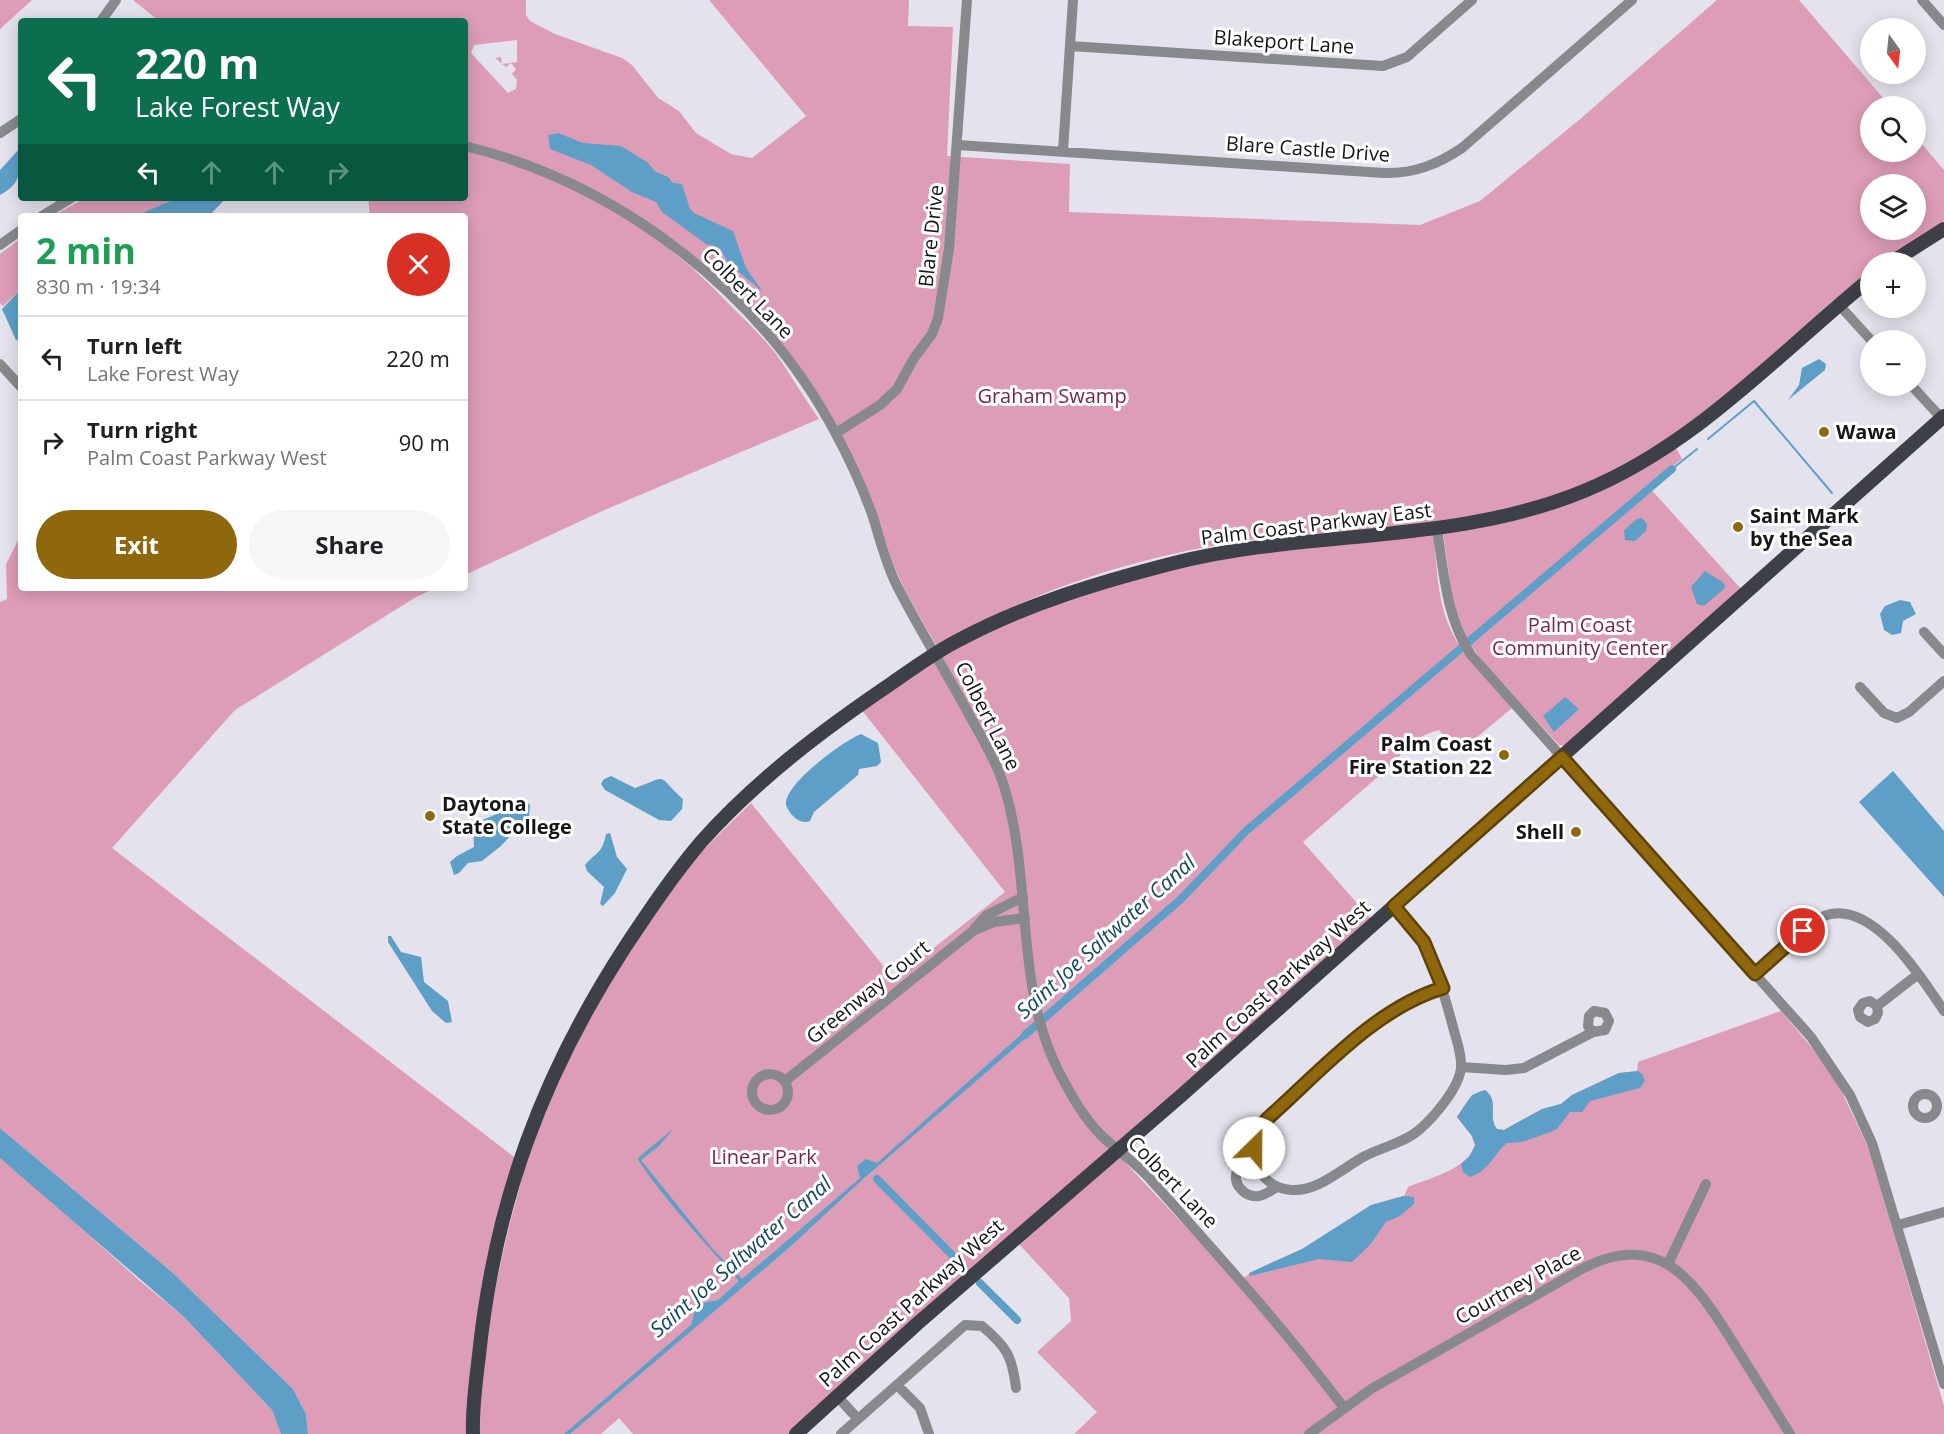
<!DOCTYPE html>
<meta charset="utf-8">
<style>
:root{--surface:#fff;--page:#f6f6f6;--text:#202124;--muted:#757577;--line:#e0e0e0;--accent:#8f670c}
body{margin:0;font-family:"Open Sans",sans-serif;background:var(--page);color:var(--text);height:100vh;display:flex;flex-direction:column;font-size:22px;white-space:nowrap}
*{box-sizing:border-box;margin:0}
p{font-size:20px;color:var(--muted)}
.icon{flex:none;width:33px;height:33px;fill:none;stroke:currentColor;stroke-width:2;stroke-linecap:round;stroke-linejoin:round}
.map{position:relative;flex:1;overflow:hidden}
.panel{position:absolute;left:18px;top:213px;width:450px;height:378px;display:flex;flex-direction:column;background:var(--surface);border-radius:6px;box-shadow:0 3px 15px #0003}
.panel>*{flex:none}
.guide{position:absolute;left:18px;top:18px;width:450px;height:183px;border-radius:6px;box-shadow:0 3px 15px #0003;background:#0b6e4f;color:#fff;overflow:hidden}
.needle{width:39px;rotate:165deg}
.fabs{position:absolute;left:1860px;top:18px;display:grid;gap:12px}
.fabs a{display:grid;place-items:center;width:66px;height:66px;border-radius:50%;background:var(--surface);box-shadow:0 3px 15px #0003;font-size:30px}
.pin{position:absolute;display:grid;place-items:center;width:51px;height:51px;color:#fff;margin:-26px;border:3px solid #fff;border-radius:50%;box-shadow:0 2px 6px #0007}
.me{position:absolute;width:66px;margin:-33px;rotate:23deg;stroke-linejoin:round;filter:drop-shadow(0 0 4px #0008)}
.turn{display:flex;align-items:center;gap:21px;height:126px;padding:0 18px;font-size:27px}
.turn .icon{width:78px;height:78px;stroke-width:2.5}
.turn b{display:block;font-size:42px;line-height:51px}
.lanes{display:flex;align-items:center;height:57px;padding:0 18px;background:#0003;justify-content:center;gap:30px;direction:ltr}
.lanes .off{opacity:.35}
.round{display:grid;place-items:center;flex:none;width:63px;height:63px;border-radius:32px;background:var(--page)}
.head{display:flex;align-items:center;justify-content:space-between;height:102px;padding:0 18px}
h1{font-size:36px;font-weight:700;line-height:45px;color:#1e9e55}
.primary-button{display:flex;gap:12px;margin-top:auto;padding:12px 18px}
.primary-button a{flex:1;height:69px;border-radius:36px;background:var(--accent);color:#fff;font-size:24px;font-weight:700;line-height:69px;text-align:center}
.primary-button a+a{background:var(--page);color:var(--text)}
ul{padding:0;list-style:none}
li{display:flex;align-items:center;gap:18px;height:84px;padding:0 18px;border-top:2px solid var(--line)}
li div{flex:1}
li b{display:block;font-size:22px}
li em{font-style:normal}
.map>svg:first-child{display:block}
.green{fill:#de9db7;fill-rule:evenodd}
.water{fill:#5e9fc8}
.lines{fill:none;stroke-linecap:round;stroke-linejoin:round}
.stream{stroke:#5e9fc8;stroke-width:2}
.canal{stroke:#5e9fc8;stroke-width:8}
.minor{stroke:#87898c;stroke-width:10}
.major{stroke:#3d4046;stroke-width:14}
.route-casing{stroke:#5d4308;stroke-width:15}
.route{stroke:#8f670c;stroke-width:10}
.poi-dot{fill:#8f670c;stroke:#fff;stroke-width:2}
.labels{text-anchor:middle;stroke-width:6;stroke-linejoin:round;paint-order:stroke}
.street-label{font-size:20px;fill:#161619;stroke:#fff}
.park-label{font-size:20px;fill:#77264e;stroke:#fff}
.poi-label{font-size:20px;font-weight:bold;fill:#161619;stroke:#fff;text-anchor:start}
.water-label{font-size:21px;font-style:italic;fill:#144865;stroke:#fff}
</style>
<div class="map">
<svg width="1944" height="1434" viewBox="0 0 1944 1434">
<rect width="100%" height="100%" fill="#e4e2ec"/>
<!-- green -->
<path class="green" d="M 0,0 L 32,0 L 0,29 Z
M 133,0 L 526,0 L 526,15 L 530,21 L 555,34 L 622,58 L 632,65 L 658,98 L 679,111 L 696,133 L 731,154 L 752,158 L 806,116 L 709,0 L 909,0 L 908,26 L 953,27 L 947,156 L 1070,164 L 1069,212 L 1420,225 L 1480,201 L 1579,120 L 1717,0 L 1799,0 L 1890,106 L 1870,106 L 1870,152 L 1916,152 L 1916,137 L 1944,170 L 1944,221 L 1881,262 L 1870,262 L 1870,271 C 1763,353 1673,466 1537,503 C 1505,512 1469,521 1435,524 C 1372,531 1308,532 1244,541 C 1141,555 1025,592 937,647 C 921,618 902,589 891,558 C 880,525 870,493 855,461 C 777,304 636,184 465,142 L 465,21 L 159,21 ZM 517,40 L 517,62 L 502,64 L 501,57 L 495,58 L 506,67 L 511,63 L 516,69 L 512,74 L 517,80 L 516,89 L 508,93 L 471,53 L 474,45 ZM 1870,184 L 1916,184 L 1916,230 L 1870,230 Z
M 465,150 C 576,182 649,220 729,304 C 745,320 762,336 776,354 C 791,375 804,398 819,419 L 600,512 L 465,575 L 465,216 L 370,216 L 368,198 L 465,198 Z
M 85,198 L 177,198 L 135,216 L 53,216 Z
M 21,238 L 21,289 L 3,306 L 0,303 L 0,254 Z
M 1675,446 L 1682,459 L 1647,485 L 1742,590 L 1566,746 L 1559,745 L 1486,666 L 1465,637 L 1454,610 L 1443,532 L 1541,511 Z
M 1433,532 C 1437,563 1437,600 1450,628 C 1462,657 1492,684 1512,708 L 1458,753 L 1439,730 C 1420,735 1407,744 1397,760 L 1303,842 L 1372,920 L 806,1416 L 789,1434 L 633,1434 L 619,1418 L 601,1434 L 477,1434 C 482,1352 496,1272 518,1193 C 524,1173 528,1151 536,1132 C 569,1041 622,952 681,876 C 702,849 727,827 751,803 L 894,979 L 1005,892 L 861,709 L 944,653 L 1029,611 L 1172,569 L 1234,557 Z
M 21,535 L 21,588 L 436,588 L 416,597 L 235,710 L 112,848 L 518,1160 L 469,1434 L 308,1434 L 306,1414 L 293,1389 L 173,1273 L 0,1128 L 0,602 L 7,599 L 6,564 Z
M 1781,1011 L 1813,1049 L 1839,1086 L 1869,1149 L 1944,1406 L 1944,1434 L 1074,1434 L 1097,1412 L 1037,1352 L 1071,1321 L 1069,1298 L 1017,1242 L 1117,1154 L 1238,1282 C 1257,1267 1279,1260 1300,1250 C 1337,1233 1363,1203 1404,1196 L 1408,1187 C 1429,1178 1467,1170 1475,1145 L 1472,1136 L 1457,1117 C 1465,1105 1470,1093 1485,1090 C 1500,1101 1487,1116 1497,1129 L 1504,1130 L 1542,1109 L 1561,1104 L 1572,1095 L 1619,1073 L 1637,1071 L 1638,1062 Z
M 0,1158 L 30,1182 L 140,1281 L 184,1317 L 272,1410 L 281,1434 L 0,1434 Z"/>
<!-- water -->
<path class="water" d="M 558,133 L 583,143 L 621,146 L 647,162 L 656,172 L 668,177 L 673,183 L 682,184 L 690,209 L 694,213 L 733,231 L 746,268 L 763,292 L 728,263 L 720,248 L 706,244 L 662,212 L 656,202 L 632,192 L 591,165 L 550,149 L 548,135 Z
M 21,147 C 21,169 22,184 0,195 L 0,170 Z
M 177,198 L 226,198 L 209,216 L 135,216 Z
M 21,289 L 21,339 L 16,340 L 2,309 Z
M 1819,359 L 1826,364 L 1825,370 L 1788,400 L 1799,385 L 1802,368 Z
M 1642,518 L 1647,524 L 1646,531 L 1635,541 L 1625,540 L 1624,530 L 1637,519 Z
M 1705,571 L 1724,583 L 1725,588 L 1704,606 L 1697,604 L 1691,587 Z
M 1900,600 L 1910,602 L 1916,614 L 1903,621 L 1901,633 L 1892,635 L 1884,630 L 1880,614 L 1885,606 Z
M 1565,697 L 1579,709 L 1554,732 L 1543,716 Z
M 861,734 L 878,743 L 881,762 L 877,766 L 859,769 L 858,775 L 814,812 L 810,821 C 799,825 790,815 786,805 C 783,785 843,741 861,734 Z
M 1893,771 L 1944,831 L 1944,897 L 1859,802 Z
M 611,776 L 635,788 C 671,775 655,774 683,799 L 682,809 L 671,821 L 659,820 L 605,790 L 601,784 L 604,779 Z
M 516,801 L 526,801 L 530,805 L 529,816 L 501,846 L 482,861 L 468,863 L 459,873 L 454,875 L 450,862 L 457,856 L 474,847 L 473,824 L 504,811 L 510,803 Z
M 610,833 L 617,857 L 627,869 L 615,893 L 603,906 L 600,904 L 604,887 L 587,871 L 585,865 C 597,851 602,854 606,834 Z
M 388,936 L 391,936 L 401,952 L 421,957 L 424,982 L 448,1001 L 452,1022 L 446,1023 L 432,1011 L 388,942 Z
M 1033,1024 L 1035,1030 L 862,1180 L 791,1246 L 570,1434 L 564,1434 L 691,1325 L 697,1304 L 718,1300 L 739,1281 C 704,1242 668,1204 638,1160 L 639,1157 L 674,1128 L 659,1146 L 641,1160 L 711,1247 L 742,1279 L 860,1178 L 857,1166 L 866,1159 L 877,1163 Z
M 1638,1071 L 1643,1075 L 1645,1081 L 1640,1088 L 1590,1101 L 1582,1112 L 1570,1112 L 1557,1129 L 1548,1133 L 1522,1142 L 1507,1143 C 1493,1155 1489,1171 1470,1177 L 1463,1172 L 1461,1164 L 1470,1156 L 1475,1145 L 1472,1136 L 1457,1117 L 1472,1095 L 1485,1090 C 1500,1101 1487,1116 1497,1129 L 1504,1130 L 1542,1109 L 1561,1104 L 1572,1095 L 1619,1073 Z
M 0,1128 L 173,1273 L 293,1389 L 306,1414 L 308,1434 L 281,1434 L 272,1410 L 184,1317 L 0,1158 Z
M 1404,1196 L 1414,1197 L 1414,1204 L 1400,1216 L 1386,1222 L 1370,1245 L 1352,1262 L 1319,1259 L 1250,1276 L 1249,1273 L 1302,1249 L 1371,1205 Z"/>
<g class="lines">
<!-- stream -->
<path class="stream" d="M 1708,439 L 1754,401 L 1832,493
M 1672,469 L 1697,449"/>
<!-- canal -->
<path class="canal" d="M 1025,1035 L 1181,899 L 1246,831 L 1672,469
M 877,1179 L 964,1267
M 980,1283 L 1017,1320"/>
<!-- minor -->
<path class="minor" d="M 1922,0 L 1944,25
M 101,21 L 116,0
M 1070,46 L 1383,66 L 1407,57 L 1472,0
M 0,133 L 21,119
M 958,145 L 1384,173 C 1414,174 1438,164 1462,148 L 1632,0
M 465,146 C 620,184 762,293 837,436 C 851,462 863,489 873,517 C 880,540 886,564 897,586 C 920,631 948,675 972,720 C 985,743 999,767 1006,793 C 1032,883 1015,984 1058,1070 C 1070,1093 1084,1119 1103,1137 C 1119,1152 1136,1163 1151,1180 C 1217,1254 1284,1328 1344,1408
M 1063,151 L 1073,0
M 42,216 L 71,198
M 0,245 L 21,230
M 1839,305 L 1871,340
M 0,364 L 21,387
M 1912,386 L 1944,421
M 836,433 L 880,405 L 897,389 L 914,358 L 932,334 L 938,318 L 949,249 L 967,0
M 1437,529 C 1444,573 1446,617 1471,655 L 1811,1037 L 1850,1095 L 1872,1143 L 1944,1384
M 1924,632 L 1944,654
M 1860,687 L 1884,713 L 1897,718 L 1909,712 L 1944,681
M 1394,906 C 1431,948 1439,974 1453,1027 C 1456,1039 1462,1054 1461,1067 C 1460,1087 1434,1117 1419,1130 C 1404,1143 1382,1147 1365,1156 C 1344,1167 1318,1192 1292,1190 C 1254,1188 1245,1145 1267,1119 C 1318,1074 1377,1007 1443,988
M 975,928 L 987,915 L 1023,897
M 1755,974 C 1775,955 1797,928 1822,917 C 1870,895 1921,977 1944,1011
M 1877,1006 L 1870,1001 L 1863,1003 L 1858,1010 L 1860,1017 L 1868,1022 L 1875,1019 L 1878,1013 L 1877,1006 L 1917,975
M 1461,1067 L 1506,1070 L 1524,1068 L 1593,1032 L 1605,1030 L 1609,1021 L 1605,1013 L 1594,1011 L 1589,1016 L 1588,1026 L 1593,1032
M752 1092a18 18 0 1 1 36 0a18 18 0 1 1-36 0Z
M 785,1081 L 973,931 L 994,922 L 1025,918
M1913 1106a12 12 0 1 1 24 0a12 12 0 1 1-24 0Z
M 1254,1154 C 1249,1159 1240,1164 1237,1171 C 1232,1185 1246,1198 1259,1196 C 1266,1195 1271,1190 1277,1187
M 1898,1225 L 1944,1212
M 1668,1264 L 1706,1184
M 898,1386 L 920,1408 L 929,1434
M 836,1395 L 858,1419
M 841,1434 L 965,1325 L 982,1326 C 1007,1347 1012,1356 1016,1388
M 1309,1434 L 1371,1389 L 1580,1270 C 1661,1226 1696,1284 1734,1344 C 1753,1374 1771,1404 1790,1434"/>
<!-- major -->
<path class="major" d="M 1892,262 L 1944,229
M 473,1434 C 472,1407 476,1381 479,1355 C 495,1202 542,1075 625,947 C 649,911 673,875 701,842 C 756,780 824,729 892,683 C 914,668 935,652 959,640 C 1026,604 1100,582 1174,563 C 1309,529 1454,545 1584,491 C 1695,446 1779,353 1870,279
M 796,1434 L 918,1323 L 1183,1094 L 1944,416"/>
</g>
<g class="lines">
<defs>
<path id="route" d="M 1254,1148 L 1258,1131 L 1267,1119 C 1319,1073 1375,1008 1443,988 L 1424,942 L 1394,906 L 1562,757 L 1755,974 L 1803,931"/>
</defs>
<!-- route casing -->
<use href="#route" class="route-casing"/>
<!-- route -->
<use href="#route" class="route"/>
</g>
<!-- markers -->
<g class="poi-dot">
<circle cx="1824" cy="432" r="6"/>
<circle cx="1738" cy="527" r="6"/>
<circle cx="1504" cy="755" r="6"/>
<circle cx="430" cy="816" r="6"/>
<circle cx="1576" cy="832" r="6"/>
</g>
<g class="labels">
<!-- street labels -->
<g class="street-label">
<text transform="translate(1284 42) rotate(4)" y="7">Blakeport Lane</text>
<text transform="translate(1308 149) rotate(4)" y="7">Blare Castle Drive</text>
<text transform="translate(931 236) rotate(-84)" y="7">Blare Drive</text>
<text transform="translate(748 293) rotate(45)" y="7">Colbert Lane</text>
<text transform="translate(1316 524) rotate(-7)" y="7">Palm Coast Parkway East</text>
<text transform="translate(988 716) rotate(63)" y="7">Colbert Lane</text>
<text transform="translate(1278 984) rotate(-42)" y="7">Palm Coast Parkway West</text>
<text transform="translate(868 992) rotate(-39)" y="7">Greenway Court</text>
<text transform="translate(1173 1182) rotate(46)" y="7">Colbert Lane</text>
<text transform="translate(1518 1285) rotate(-29)" y="7">Courtney Place</text>
<text transform="translate(911 1303) rotate(-42)" y="7">Palm Coast Parkway West</text>
</g>
<!-- park labels -->
<g class="park-label">
<text x="1052" y="403">Graham Swamp</text>
<text x="1580" y="632">Palm Coast<tspan x="1580" dy="23">Community Center</tspan></text>
<text x="764" y="1164">Linear Park</text>
</g>
<!-- poi labels -->
<g class="poi-label">
<text x="1836" y="439">Wawa</text>
<text x="1750" y="523">Saint Mark<tspan x="1750" dy="23">by the Sea</tspan></text>
<text x="1492" y="751" text-anchor="end">Palm Coast<tspan x="1492" dy="23">Fire Station 22</tspan></text>
<text x="442" y="811">Daytona<tspan x="442" dy="23">State College</tspan></text>
<text x="1564" y="839" text-anchor="end">Shell</text>
</g>
<!-- water labels -->
<g class="water-label">
<text transform="translate(1106 937) rotate(-42)" y="7">Saint Joe Saltwater Canal</text>
<text transform="translate(741 1257) rotate(-41)" y="7">Saint Joe Saltwater Canal</text>
</g>
</g>
</svg>
<div class="fabs">
<a><svg class="needle" viewBox="-14 -14 28 28"><path d="M0-13l5 13h-10z" fill="#e53935"/><path d="M0 13l5-13h-10z" fill="#757577"/></svg></a>
<a><svg class="icon" aria-label="search" viewBox="0 0 24 24"><circle cx="10" cy="10" r="6"/><path d="M15 15l6 6"/></svg></a>
<a><svg class="icon" aria-label="layers" viewBox="0 0 24 24"><path d="M12 4l9 5-9 5-9-5zM3 14l9 5 9-5"/></svg></a>
<a>+</a>
<a>−</a>
</div>
<div class="pin" style="left:1803px;top:931px;background:#d93025"><svg class="icon" aria-label="arrive" viewBox="0 0 24 24"><path d="M6 21V4h12l-3 4 3 4H6"/></svg></div>
<svg class="me" style="left:1254px;top:1148px" viewBox="-20 -20 40 40"><circle r="19" fill="#fff"/><path d="M0-13L10 11 0 6-10 11z" fill="#8f670c"/></svg>
<div class="guide">
<div class="turn"><svg class="icon" aria-label="left" viewBox="0 0 24 24"><path d="M17 20v-9H6M10 6l-5 5 5 5"/></svg><div><b>220 m</b>Lake Forest Way</div></div>
<div class="lanes"><svg class="icon" aria-label="left" viewBox="0 0 24 24"><path d="M17 20v-9H6M10 6l-5 5 5 5"/></svg><svg class="icon off" aria-label="ahead" viewBox="0 0 24 24"><path d="M12 20V5M6 11l6-6 6 6"/></svg><svg class="icon off" aria-label="ahead" viewBox="0 0 24 24"><path d="M12 20V5M6 11l6-6 6 6"/></svg><svg class="icon off" aria-label="right" viewBox="0 0 24 24"><path d="M7 20v-9h11M14 6l5 5-5 5"/></svg></div>
</div>
<section class="panel">
<div class="head"><div><h1>2 min</h1><p>830 m · 19:34</p></div><a class="round" style="background:#d93025;color:#fff"><svg class="icon" aria-label="close" viewBox="0 0 24 24"><path d="M6 6l12 12M18 6L6 18"/></svg></a></div>
<ul>
<li><svg class="icon" aria-label="left" viewBox="0 0 24 24"><path d="M17 20v-9H6M10 6l-5 5 5 5"/></svg><div><b>Turn left</b><p>Lake Forest Way</p></div><em>220 m</em></li>
<li><svg class="icon" aria-label="right" viewBox="0 0 24 24"><path d="M7 20v-9h11M14 6l5 5-5 5"/></svg><div><b>Turn right</b><p>Palm Coast Parkway West</p></div><em>90 m</em></li>
</ul>
<div class="primary-button"><a>Exit</a><a>Share</a></div>
</section>
</div>
